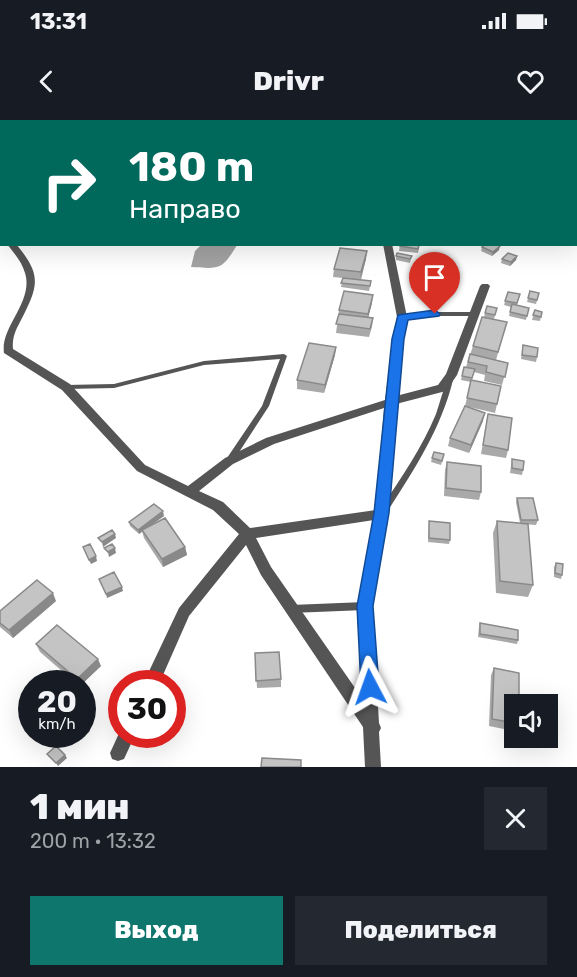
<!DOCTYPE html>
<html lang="ru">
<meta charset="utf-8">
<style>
:root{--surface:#171b24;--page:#242831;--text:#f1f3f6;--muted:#9ea1a6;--accent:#0f766e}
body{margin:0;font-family:Rubik,sans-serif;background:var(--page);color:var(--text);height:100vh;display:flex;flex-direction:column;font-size:22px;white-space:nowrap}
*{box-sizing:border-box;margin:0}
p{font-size:20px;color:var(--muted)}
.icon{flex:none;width:33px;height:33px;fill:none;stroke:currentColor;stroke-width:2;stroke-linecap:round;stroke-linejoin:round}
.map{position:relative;height:647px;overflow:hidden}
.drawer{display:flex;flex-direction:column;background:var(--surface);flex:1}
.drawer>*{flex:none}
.top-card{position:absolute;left:0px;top:0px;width:578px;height:126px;box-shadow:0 6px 24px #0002;background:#00695c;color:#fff;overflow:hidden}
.controls{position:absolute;left:504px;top:574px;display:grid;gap:12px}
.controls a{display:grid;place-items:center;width:54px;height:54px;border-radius:0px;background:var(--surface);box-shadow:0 6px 24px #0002;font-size:30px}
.speed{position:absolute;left:18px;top:550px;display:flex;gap:12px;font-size:30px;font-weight:700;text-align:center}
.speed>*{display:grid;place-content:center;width:78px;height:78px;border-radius:50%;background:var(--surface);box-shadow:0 6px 24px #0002;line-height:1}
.speed small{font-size:15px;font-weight:400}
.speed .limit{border:9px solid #d22;background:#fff;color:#111}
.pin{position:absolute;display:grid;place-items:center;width:51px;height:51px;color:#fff;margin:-62px -26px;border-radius:50% 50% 50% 0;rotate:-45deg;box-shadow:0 0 6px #0007}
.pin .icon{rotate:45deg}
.me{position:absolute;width:66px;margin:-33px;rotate:356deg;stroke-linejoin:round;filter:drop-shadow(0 0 4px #0008)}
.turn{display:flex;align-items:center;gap:21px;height:126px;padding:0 30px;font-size:27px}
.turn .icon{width:78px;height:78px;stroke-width:2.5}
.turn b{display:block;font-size:42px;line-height:51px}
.round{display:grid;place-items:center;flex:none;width:63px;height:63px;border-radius:0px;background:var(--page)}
.headline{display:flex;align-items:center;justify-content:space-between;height:102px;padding:0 30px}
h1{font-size:36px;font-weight:800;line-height:45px}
.primary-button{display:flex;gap:12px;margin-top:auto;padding:12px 30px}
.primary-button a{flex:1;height:69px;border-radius:0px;background:var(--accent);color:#fff;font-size:24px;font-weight:800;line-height:69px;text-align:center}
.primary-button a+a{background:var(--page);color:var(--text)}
.status{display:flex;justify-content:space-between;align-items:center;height:42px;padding:0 30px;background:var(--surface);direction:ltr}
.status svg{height:16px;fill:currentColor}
header{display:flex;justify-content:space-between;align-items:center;height:78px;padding:0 30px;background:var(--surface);font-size:27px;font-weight:800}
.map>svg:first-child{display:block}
.water{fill:#a3a3a3}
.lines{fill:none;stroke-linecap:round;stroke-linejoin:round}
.lane{fill:#555;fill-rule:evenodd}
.street{fill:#555;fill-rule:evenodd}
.wall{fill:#a9a9a9}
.shaded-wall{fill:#898989}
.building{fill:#c4c4c4;stroke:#898989;stroke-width:1.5}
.route{fill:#1a73e8;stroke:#114b97;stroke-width:1.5}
</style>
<div class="status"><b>13:31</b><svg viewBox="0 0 49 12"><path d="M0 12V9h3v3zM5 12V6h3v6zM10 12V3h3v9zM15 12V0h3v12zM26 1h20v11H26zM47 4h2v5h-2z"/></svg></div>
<header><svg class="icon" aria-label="back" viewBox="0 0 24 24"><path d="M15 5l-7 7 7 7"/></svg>Drivr<svg class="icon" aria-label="heart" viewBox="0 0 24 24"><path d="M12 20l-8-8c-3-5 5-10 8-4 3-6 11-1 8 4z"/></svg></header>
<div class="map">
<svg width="577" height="647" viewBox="0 0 577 647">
<rect width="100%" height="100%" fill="#fff"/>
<!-- water -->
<path class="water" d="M 201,125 L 201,124 L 237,125 C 222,150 220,149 191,147 L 195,131 Z"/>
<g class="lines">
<!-- lane -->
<path class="lane" d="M 0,0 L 5,0 L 4,2 L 2,2 L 2,4 L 0,4 Z
M 435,192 L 474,192 L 477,194 L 474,196 L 435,196 L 402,199 L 399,197 L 402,195 Z
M 284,234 L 287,236 L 269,286 L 232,343 L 226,343 L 225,341 L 262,286 L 280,239 L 204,245 L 114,268 L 66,269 L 62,267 L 66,265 L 114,264 L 204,241 Z
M 448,258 L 450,258 L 453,260 C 441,309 414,350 387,392 L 381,392 L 380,390 L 381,388 C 401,358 422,328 436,294 C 440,282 443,270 448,258 Z
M 365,482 L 368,483 L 369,486 L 368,489 L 365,490 L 291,493 L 288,492 L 287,489 L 288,486 L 291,485 Z"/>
<!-- street -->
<path class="street" d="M 0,106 L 2,107 L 2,115 L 0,114 Z
M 7,124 L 16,124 C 43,156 38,167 20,202 C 15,211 12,219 13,229 L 70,264 L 145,345 L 188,366 L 225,338 L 266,318 L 385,280 L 397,197 L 383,124 L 392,124 L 407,197 L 396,276 L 438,265 L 446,254 L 480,166 L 482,164 L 488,164 L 490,166 L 457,255 L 446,271 L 396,284 L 388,394 L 372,486 L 379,603 L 381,608 L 379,612 L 381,647 L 365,647 L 363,607 L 261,455 L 246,425 L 189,496 L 159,564 L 143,564 L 179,488 L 239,414 L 213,390 L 137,351 L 62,270 L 4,233 C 0,207 34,182 25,153 C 22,142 14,133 7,124 ZM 384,288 L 376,390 L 250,408 L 223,382 L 199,371 L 233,344 L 274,324 ZM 374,400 L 358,486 L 362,578 L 271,447 L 256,418 Z
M 121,609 L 122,615 L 135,615 L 124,639 L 118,641 L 112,639 L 110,633 Z"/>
</g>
<!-- wall -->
<path class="wall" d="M 400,124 L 420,124 L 418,133 L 399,131 Z
M 482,127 L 499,130 L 492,136 L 481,131 Z
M 396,136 L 412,136 L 410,143 L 396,140 Z
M 517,136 L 516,140 L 510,146 L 501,143 L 502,139 Z
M 366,139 L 361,160 L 371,161 L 369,171 L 341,167 L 343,158 L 333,157 L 334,149 Z
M 530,171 L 539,173 L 536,184 L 527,182 Z
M 508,172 L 520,174 L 517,185 L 529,188 L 526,200 L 509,196 L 511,187 L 504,185 Z
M 372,183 L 368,198 L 373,198 L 372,207 L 369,217 L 336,213 L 339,190 Z
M 487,186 L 497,188 L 494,199 L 484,197 Z
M 535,190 L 542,192 L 540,201 L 532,200 Z
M 507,202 L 496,240 L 508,243 L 502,265 L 484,261 L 485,255 L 474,252 L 472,260 L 497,284 L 495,293 L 465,286 L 471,262 L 461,260 L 464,247 L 466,247 L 473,226 Z
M 523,225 L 537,237 L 536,242 L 521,239 Z
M 336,227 L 335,235 L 324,273 L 297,269 L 297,260 Z
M 488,294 L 508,330 L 506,338 L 481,334 Z
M 483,301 L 469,333 L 448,326 L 450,318 Z
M 444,334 L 441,345 L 431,342 L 432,338 Z
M 512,339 L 523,350 L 522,355 L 510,353 Z
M 447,342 L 481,372 L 479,380 L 444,376 L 445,350 Z
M 517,378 L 538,400 L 536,405 L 523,404 L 533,465 L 528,477 L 496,473 L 493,413 L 497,401 L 520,403 L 516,382 Z
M 164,396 L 148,407 L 185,427 L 187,435 L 163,447 L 144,418 L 142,411 L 139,414 L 130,406 L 129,402 Z
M 429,401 L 450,420 L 449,424 L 428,422 Z
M 556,443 L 562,455 L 561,459 L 554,457 L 554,447 Z
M 56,481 L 13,518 L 0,507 L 0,491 Z
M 480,503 L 518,520 L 517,524 L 478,517 L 479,507 Z
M 36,524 L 101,546 L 82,564 L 77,564 L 40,532 Z
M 255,533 L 281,559 L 281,567 L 257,568 Z
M 494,548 L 514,585 L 514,611 L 489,606 L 491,555 Z"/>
<!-- shaded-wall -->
<path class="shaded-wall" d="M 500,126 L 499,130 L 492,136 L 493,132 Z
M 367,131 L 366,139 L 360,160 L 361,152 Z
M 517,136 L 516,140 L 510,146 L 511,142 Z
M 373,175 L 372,183 L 367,202 L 368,194 Z
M 336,227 L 335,235 L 324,273 L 325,265 Z
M 485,293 L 483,301 L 469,333 L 471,325 Z
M 163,391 L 164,396 L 139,414 L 138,410 Z
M 115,414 L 116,418 L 103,427 L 102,422 Z
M 185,427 L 187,435 L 163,447 L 162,439 Z
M 115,428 L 116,433 L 109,437 L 108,432 Z
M 96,436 L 97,441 L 91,444 L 89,440 Z
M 122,467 L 123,471 L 107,478 L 106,474 Z
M 53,473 L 56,481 L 13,518 L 9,510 Z
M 98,539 L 101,546 L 82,564 L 79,564 L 77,559 Z
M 89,607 L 90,611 L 81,620 L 80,616 L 82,615 L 82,614 Z
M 65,635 L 67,638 L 58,646 L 56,643 Z"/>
<!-- building -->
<path class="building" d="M 400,124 L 419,124 L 418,129 L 400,126 Z
M 485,124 L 497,124 L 500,126 L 493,132 L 482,127 Z
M 340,128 L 367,131 L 361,152 L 334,149 Z
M 397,133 L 412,136 L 410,139 L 396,136 Z
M 508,133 L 517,136 L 511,142 L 502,139 Z
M 343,158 L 371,161 L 370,166 L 341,163 Z
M 344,171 L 373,175 L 368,194 L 339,190 Z
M 530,171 L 539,173 L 537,180 L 528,178 Z
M 508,172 L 520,174 L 517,183 L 505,181 Z
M 512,184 L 529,188 L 527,196 L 510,192 Z
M 487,186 L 497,188 L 495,195 L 485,193 Z
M 535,190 L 542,192 L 541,197 L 533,195 Z
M 339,194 L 373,198 L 370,209 L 336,204 Z
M 482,197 L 507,202 L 498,232 L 473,226 Z
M 309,223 L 336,227 L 325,265 L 297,260 Z
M 523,225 L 538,228 L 537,237 L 522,235 Z
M 470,234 L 508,243 L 505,257 L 486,252 L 487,246 L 468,242 Z
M 464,247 L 475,249 L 472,258 L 462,256 Z
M 471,260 L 501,266 L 497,284 L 467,278 Z
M 465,286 L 485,293 L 471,325 L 450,318 Z
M 488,294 L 512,298 L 508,330 L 483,325 Z
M 434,332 L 444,334 L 442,341 L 432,338 Z
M 512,339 L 524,341 L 523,350 L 512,348 Z
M 447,342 L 481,346 L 481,372 L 446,368 Z
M 517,378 L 533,378 L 538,400 L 521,400 Z
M 154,384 L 163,391 L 138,410 L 129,402 Z
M 165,398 L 185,427 L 162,439 L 142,410 Z
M 429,401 L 450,403 L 450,420 L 429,418 Z
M 497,401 L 528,404 L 533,465 L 500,461 Z
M 112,410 L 115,414 L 102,422 L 98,418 Z
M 90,424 L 96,436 L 89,440 L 83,427 Z
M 112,424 L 115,428 L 108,432 L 104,428 Z
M 556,443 L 563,444 L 562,455 L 555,453 Z
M 114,452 L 122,467 L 106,474 L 99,459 Z
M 37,460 L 53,473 L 9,510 L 0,503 L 0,491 Z
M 480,503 L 518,510 L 518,520 L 480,514 Z
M 57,505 L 98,539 L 77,559 L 36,524 Z
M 279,532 L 281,559 L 256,561 L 255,533 Z
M 494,548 L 519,553 L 519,585 L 514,585 L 514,603 L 492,599 Z
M 82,601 L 89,607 L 82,614 Z
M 56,626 L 65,635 L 56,643 L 47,634 Z
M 262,638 L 301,640 L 301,647 L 261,647 Z"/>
<!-- route -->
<path class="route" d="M 435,190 L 440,194 L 439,196 L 408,200 L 404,219 L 389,393 L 373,486 L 379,567 L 376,573 L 370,575 L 364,573 L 361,567 L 357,486 L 374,393 L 392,219 L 398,195 Z"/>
</svg>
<div class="controls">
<a><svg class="icon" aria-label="sound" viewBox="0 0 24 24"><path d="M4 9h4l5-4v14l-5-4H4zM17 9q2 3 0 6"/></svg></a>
</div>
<div class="speed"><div>20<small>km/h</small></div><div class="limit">30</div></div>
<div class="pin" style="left:435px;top:194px;background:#d93025"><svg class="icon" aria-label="arrive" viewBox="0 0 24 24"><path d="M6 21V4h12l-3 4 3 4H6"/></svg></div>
<svg class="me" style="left:370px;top:567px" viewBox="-20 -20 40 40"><path d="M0-17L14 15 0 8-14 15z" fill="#1a73e8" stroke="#fff" stroke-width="4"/></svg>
<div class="top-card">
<div class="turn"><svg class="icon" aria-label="right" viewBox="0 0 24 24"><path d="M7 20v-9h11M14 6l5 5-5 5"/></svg><div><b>180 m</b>Направо</div></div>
</div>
</div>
<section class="drawer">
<div class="headline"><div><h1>1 мин</h1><p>200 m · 13:32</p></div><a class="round"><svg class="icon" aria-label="close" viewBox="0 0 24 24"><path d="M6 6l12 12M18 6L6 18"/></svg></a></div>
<div class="primary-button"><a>Выход</a><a>Поделиться</a></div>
</section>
